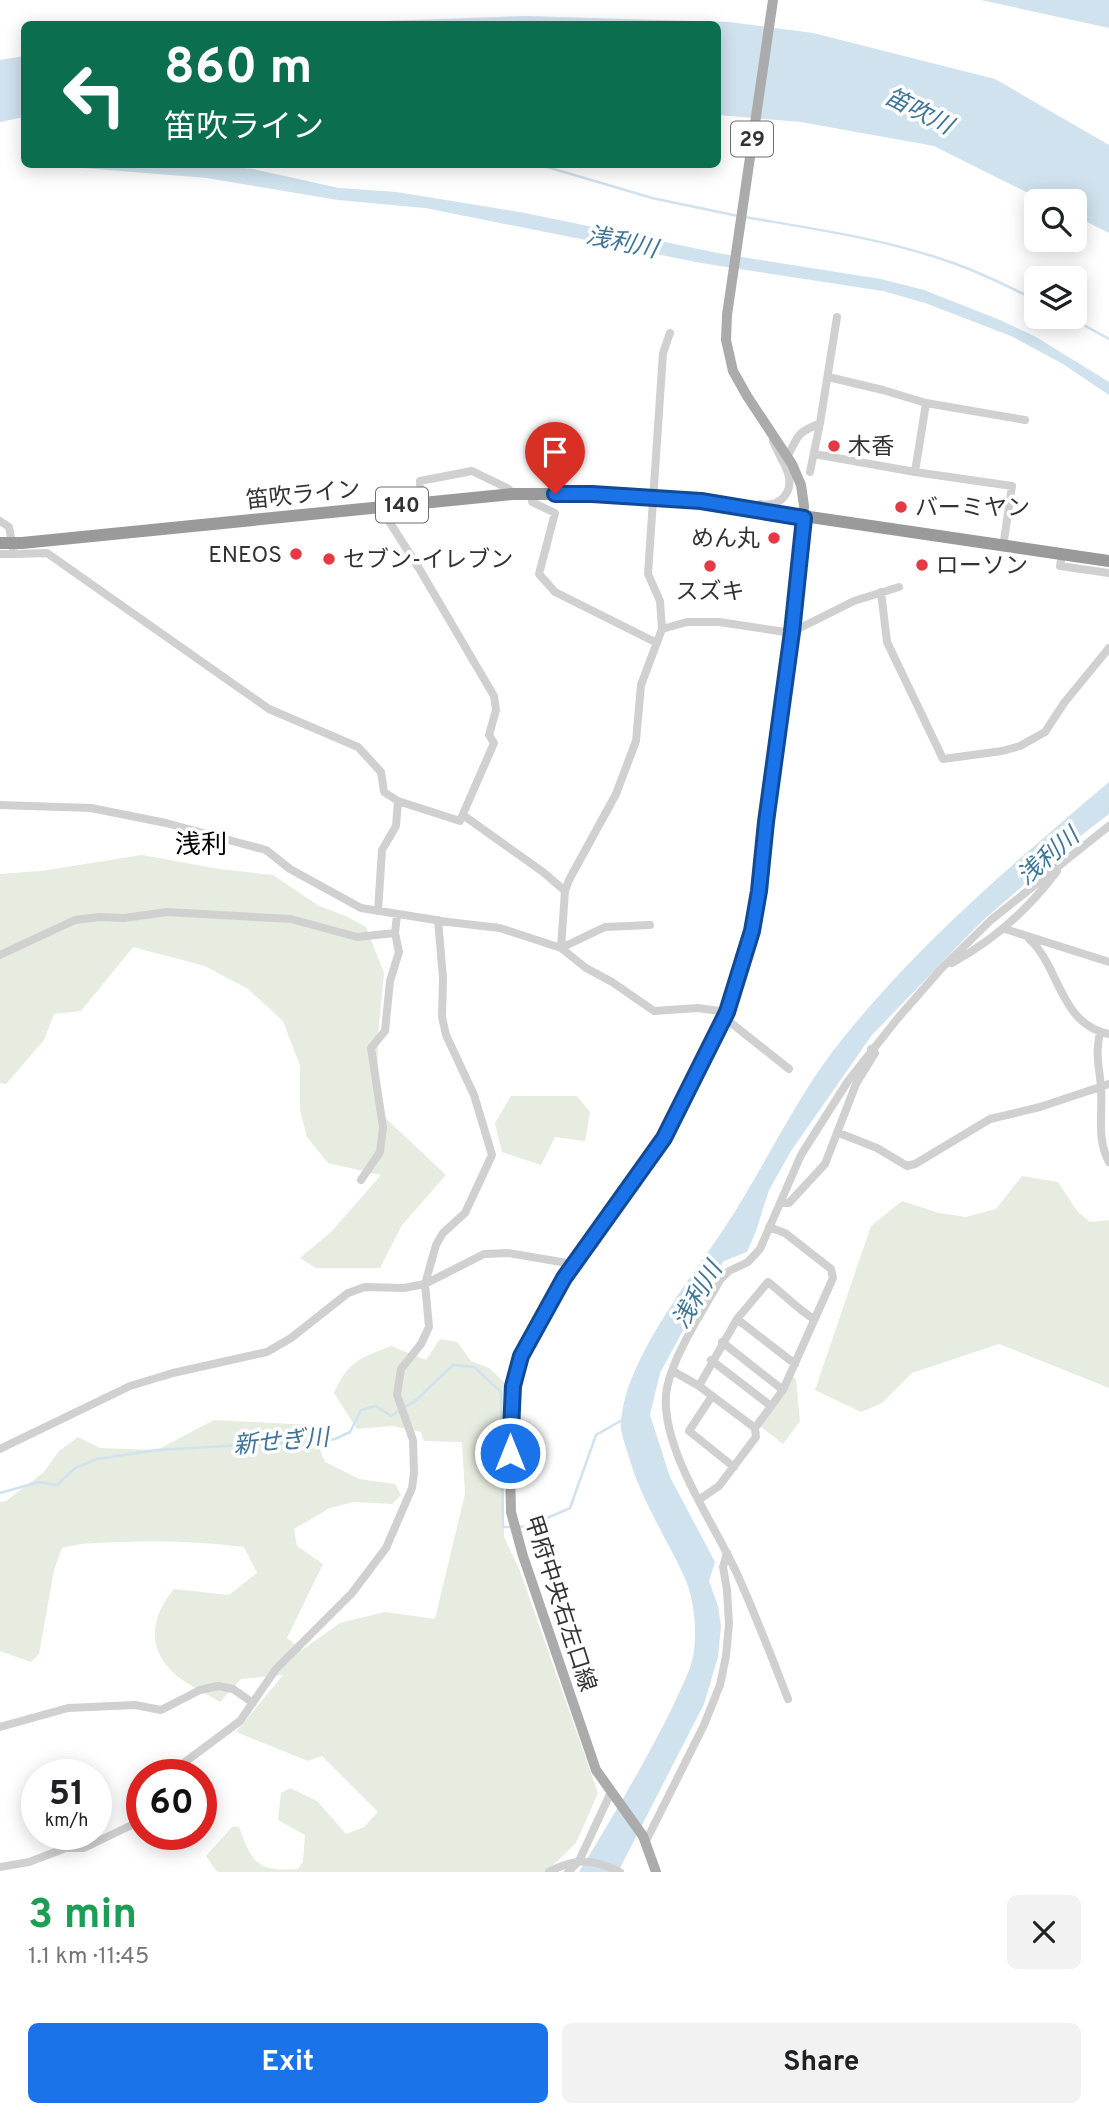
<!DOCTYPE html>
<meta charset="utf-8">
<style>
:root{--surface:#fff;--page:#f2f2f2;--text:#202124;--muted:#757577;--accent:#1a73e8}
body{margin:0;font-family:Overpass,"Noto Sans JP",sans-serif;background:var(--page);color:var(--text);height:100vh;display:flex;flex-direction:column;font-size:26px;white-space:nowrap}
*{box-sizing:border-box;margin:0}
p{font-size:23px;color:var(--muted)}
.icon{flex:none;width:38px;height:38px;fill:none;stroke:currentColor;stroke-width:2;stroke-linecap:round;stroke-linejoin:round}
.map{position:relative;height:1872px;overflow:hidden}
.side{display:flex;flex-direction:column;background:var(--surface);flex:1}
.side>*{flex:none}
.banner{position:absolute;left:21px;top:21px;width:700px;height:147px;border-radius:10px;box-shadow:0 4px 18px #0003;background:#0b6e4f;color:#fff;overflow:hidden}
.buttons{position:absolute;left:1024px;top:189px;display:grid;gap:14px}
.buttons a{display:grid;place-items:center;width:63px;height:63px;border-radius:10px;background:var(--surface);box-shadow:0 4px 18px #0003;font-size:35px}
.speed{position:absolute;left:21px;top:1759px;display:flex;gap:14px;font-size:35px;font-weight:700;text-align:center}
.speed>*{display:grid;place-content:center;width:91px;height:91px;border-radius:50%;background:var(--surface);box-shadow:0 4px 18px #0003;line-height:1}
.speed small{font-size:18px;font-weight:400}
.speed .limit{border:10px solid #d22;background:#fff;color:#111}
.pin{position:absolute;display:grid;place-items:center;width:60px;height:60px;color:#fff;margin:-72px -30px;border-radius:50% 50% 50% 0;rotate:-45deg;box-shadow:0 0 7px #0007}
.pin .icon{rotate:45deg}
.me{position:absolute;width:77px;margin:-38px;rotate:0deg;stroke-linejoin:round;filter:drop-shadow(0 0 5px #0008)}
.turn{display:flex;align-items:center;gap:24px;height:147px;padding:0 28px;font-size:32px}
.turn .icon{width:91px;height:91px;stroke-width:2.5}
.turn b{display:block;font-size:49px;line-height:60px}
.round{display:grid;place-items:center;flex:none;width:74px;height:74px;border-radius:10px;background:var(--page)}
.head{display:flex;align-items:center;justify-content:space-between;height:119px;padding:0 28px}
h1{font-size:42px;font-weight:700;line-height:52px;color:#1e9e55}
.primary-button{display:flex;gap:14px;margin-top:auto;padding:14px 28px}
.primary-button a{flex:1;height:80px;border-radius:10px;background:var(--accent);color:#fff;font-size:28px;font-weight:700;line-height:80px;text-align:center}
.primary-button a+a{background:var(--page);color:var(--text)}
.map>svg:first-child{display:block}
.green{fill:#e6ecdf}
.water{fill:#cfe2ee}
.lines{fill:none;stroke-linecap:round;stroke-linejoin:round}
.stream{stroke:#cfe2ee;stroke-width:2.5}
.minor{stroke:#d0d0d0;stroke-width:8}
.major{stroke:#ababab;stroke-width:10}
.highway{stroke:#9a9a9a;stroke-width:12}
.route-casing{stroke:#114b97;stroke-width:18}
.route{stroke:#1a73e8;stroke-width:12}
.poi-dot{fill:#e63946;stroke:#fff;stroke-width:2.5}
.labels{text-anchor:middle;stroke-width:7;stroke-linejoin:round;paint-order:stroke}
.shield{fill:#fff;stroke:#707070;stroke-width:2}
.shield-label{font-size:21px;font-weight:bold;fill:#333}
.poi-label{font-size:23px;fill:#333;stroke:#fff;text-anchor:start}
.street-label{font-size:23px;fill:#333;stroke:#fff}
.water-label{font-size:24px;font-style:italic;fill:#3f7597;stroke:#fff}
.quarter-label{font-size:26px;fill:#000;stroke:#fff}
</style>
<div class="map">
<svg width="1109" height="1872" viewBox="0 0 1109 1872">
<rect width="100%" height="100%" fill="#fff"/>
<!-- green -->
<path class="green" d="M 142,855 L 219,869 L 273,875 L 319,906 L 346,916 L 366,927 L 384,973 L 378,1035 L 377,1110 L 446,1175 L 402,1225 L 380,1268 L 316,1268 L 300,1258 L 331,1232 L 381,1175 L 328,1163 L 307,1137 L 300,1110 L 300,1066 L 283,1021 L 248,989 L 205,966 L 133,947 L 81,1011 L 54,1014 L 44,1040 L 6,1084 L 0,1083 L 0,874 L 41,871 Z
M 511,1096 L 577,1096 L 590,1112 L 585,1141 L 555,1137 L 541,1165 L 502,1152 L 495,1123 Z
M 1022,1176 L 1058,1182 L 1077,1211 L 1090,1222 L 1109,1220 L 1109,1388 L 999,1344 L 912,1373 L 882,1403 L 861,1412 L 815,1390 L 871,1226 L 902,1201 L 939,1213 L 966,1217 L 996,1209 Z
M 440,1339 L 457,1342 L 471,1361 L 489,1368 L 504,1382 L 504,1537 L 520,1571 L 598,1793 L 576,1843 L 546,1872 L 217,1872 L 206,1856 L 232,1827 L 239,1827 C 252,1863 257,1872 298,1869 L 303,1861 L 305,1835 L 278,1820 L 281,1793 L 290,1788 L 317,1801 L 346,1834 L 364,1827 L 378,1812 L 322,1756 L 308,1761 L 236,1732 L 283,1675 L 241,1679 L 220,1702 C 207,1694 190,1686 177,1676 C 146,1650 150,1618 174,1589 L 229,1595 L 257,1573 L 244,1547 C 203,1542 164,1540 122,1542 C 102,1543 82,1542 62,1548 L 54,1570 L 39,1654 L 31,1662 L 0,1651 L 0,1502 L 6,1501 L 44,1472 L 59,1451 L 78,1437 L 100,1448 L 157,1450 L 214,1420 L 310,1425 L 325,1462 L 359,1479 L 395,1484 L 401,1495 L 392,1504 L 354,1502 L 330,1508 L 294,1529 L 297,1546 L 323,1564 L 287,1638 L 302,1650 L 340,1623 L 385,1612 L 435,1619 L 465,1494 L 462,1442 L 424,1441 L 421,1432 L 393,1426 L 357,1429 L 334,1393 C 348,1361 361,1358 391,1346 L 426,1360 Z
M 793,1377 L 796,1379 L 800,1421 L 783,1444 L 760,1426 Z"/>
<!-- water -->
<path class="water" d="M 981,0 L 1109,0 L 1109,28 Z
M 525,16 L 729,22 L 813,33 L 995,79 L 1109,145 L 1109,233 L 1075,216 L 1074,201 L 1044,201 L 934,146 L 801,122 L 718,115 L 718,24 L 302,24 Z
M 24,56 L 24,117 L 0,122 L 0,60 Z
M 204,164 L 253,169 L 339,188 L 397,192 L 525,213 L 723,254 L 881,279 L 924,290 L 1000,320 L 1036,337 L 1109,382 L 1109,395 L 1063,364 L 1011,336 L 925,303 L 883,291 L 701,263 L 425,208 L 338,200 L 207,178 L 83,168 L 71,165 Z
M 1109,782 L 1109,814 L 1083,834 L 981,922 L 872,1035 L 791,1151 L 769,1190 L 756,1231 L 747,1252 L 724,1261 L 711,1279 L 660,1373 L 650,1415 L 670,1477 L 715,1562 L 709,1581 L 718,1606 L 721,1626 L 718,1657 L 704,1704 L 618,1872 L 579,1872 C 612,1818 645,1763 673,1706 C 680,1690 692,1669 694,1651 C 697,1626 694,1596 683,1574 C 664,1534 640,1497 628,1454 C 626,1446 622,1437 621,1429 C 619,1367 692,1277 725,1227 C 766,1165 797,1094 844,1037 C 921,941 1016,861 1109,782 Z"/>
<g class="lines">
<!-- stream -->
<path class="stream" d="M 537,164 L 652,198 L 738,216
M 745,217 C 814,229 886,239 953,263 C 982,273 1009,287 1036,300
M 1069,317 L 1109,339
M 405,1407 L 414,1402 L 453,1365 L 474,1367 L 501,1392 L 503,1527 L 512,1527
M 0,1493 L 39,1482 L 57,1485 L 75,1468 L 97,1459 L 157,1450 L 278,1443 L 304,1444 L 335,1439 L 350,1432 L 361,1410 L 376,1406 L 391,1416 L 399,1411
M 519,1527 L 529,1526 L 570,1508 L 596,1435 L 624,1419"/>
<!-- minor -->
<path class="minor" d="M 828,377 L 883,390 L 926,403 L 1025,420
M 820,423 L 837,317
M 814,454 L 915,472 L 1012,486 L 1003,547
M 787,457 C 800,434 794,435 820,423 L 810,472
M 915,472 L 926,403
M 532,494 L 532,502 L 555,513 L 539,574 L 555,592 L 657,643
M 421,503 L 420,481 L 472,471 L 509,489 L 512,494
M 760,504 C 779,508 794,493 788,473 C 785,463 777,452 773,441
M 0,521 L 9,527 L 14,554 L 0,554
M 14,554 L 47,553 L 269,709 L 358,747 L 381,772 L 384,792 L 398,801 L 460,821 L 494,743 L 489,735 L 496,710 L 494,696 L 420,570 L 380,507
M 1062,555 L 1060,566 L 1109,573
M 881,592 L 887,642 L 943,759 L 1002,751 L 1020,746 L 1045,732 L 1064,703 L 1109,648
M 662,629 L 687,622 L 719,622 L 792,633
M 792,629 L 798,629 L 854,601 L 899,587
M 0,805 L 91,808 L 166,823 L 266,850 L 290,869 L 361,908 L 448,922 L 500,928 L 561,948 L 586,968 L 612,982 L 654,1011 L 698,1008 L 727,1012
M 463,815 L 543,872 L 565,891
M 378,911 L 382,850 L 396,826 L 398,801
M 1005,929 L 1109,962
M 1029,939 C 1060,966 1059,1024 1109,1034
M 561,948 L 565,891 L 569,880 L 616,794 L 636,741 L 641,685 L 662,629 L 660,601 L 648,574 L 663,353 L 670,333
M 561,948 L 605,927 L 650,925
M 0,955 L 75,920 L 99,917 L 124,918 L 167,912 L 291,919 L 357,937 L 395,933
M 952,963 C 994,940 1028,910 1057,871
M 725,1018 L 789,1069
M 1100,1032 C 1095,1058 1099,1063 1101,1087 C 1103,1114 1096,1138 1109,1162
M 839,1133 L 877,1148 L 907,1166 L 915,1164 L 990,1119 L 1040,1107 L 1109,1084
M 361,1180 L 380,1152 L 383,1127 L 371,1048 L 385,1031 L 390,981 L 399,952 L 395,933 L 397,915
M 780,1203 L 789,1203 L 825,1164 L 856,1084 L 875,1053 L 871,1049
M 737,1319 L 795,1364
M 722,1342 L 783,1390
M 711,1360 L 771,1406
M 673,1371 L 699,1386 L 755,1428 L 756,1437 L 719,1486 L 700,1499
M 699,1386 L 737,1319 L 768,1282 C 784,1294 797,1309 814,1319
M 712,1396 L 689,1431 L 734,1467
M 755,1428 L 783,1390 L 833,1278 L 831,1269 L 785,1233 L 769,1227
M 0,1449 L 130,1386 L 173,1373 L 267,1352 L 291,1338 L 348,1293 L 365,1287 L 404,1288 L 425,1284 L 484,1254 L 508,1253 L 573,1264
M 788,1699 C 772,1658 756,1616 738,1576 C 715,1524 662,1452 666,1395 C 669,1361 703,1311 720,1280 L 729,1271 L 748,1262 L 760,1249 L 801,1155 L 848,1081 L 898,1018 L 940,970 L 991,920 L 1109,826
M 0,1727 L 68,1708 L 135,1705 L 161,1710 L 200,1690 L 218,1686 L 233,1689 L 253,1703
M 175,1774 L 181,1765 L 240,1721 L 276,1669 L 352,1593 L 386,1548 L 412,1488 L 414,1473 L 413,1440 L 397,1395 L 401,1369 L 421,1344 L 429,1327 L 425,1284 L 436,1245 L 443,1233 L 465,1213 L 492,1155 L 474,1095 L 446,1035 L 442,1017 L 443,978 L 438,920
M 646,1841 L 704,1725 L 720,1685 L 726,1656 L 729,1624 L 727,1590 L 723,1567 L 727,1553
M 0,1867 L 29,1862 L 66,1848 L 84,1848 L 142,1820
M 549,1872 C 576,1857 593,1859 620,1872
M 568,1872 L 579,1861 L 611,1792"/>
<!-- major -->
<path class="major" d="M 656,1872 L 643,1836 L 596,1770 L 523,1556 L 511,1512 L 509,1425 L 513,1386 L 521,1356 L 555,1292 L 599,1226 L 636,1179 L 665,1138 L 727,1012 L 752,931 L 759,891 L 792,633 L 804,506 L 801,485 L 792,464 L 747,396 L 733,371 L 726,340 L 727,315 L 773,0"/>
<!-- highway -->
<path class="highway" d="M 0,543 L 22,543 L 512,494 L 592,494 L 701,501 L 1109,561"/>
</g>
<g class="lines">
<defs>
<path id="route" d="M 510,1453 L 513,1386 L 521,1356 L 564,1278 L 664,1138 L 727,1012 L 752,931 L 759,891 L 766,822 L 792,632 L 804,518 L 701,501 L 592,494 L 555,494"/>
</defs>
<!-- route casing -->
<use href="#route" class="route-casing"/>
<!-- route -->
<use href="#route" class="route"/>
</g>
<!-- markers -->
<g class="poi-dot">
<circle cx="834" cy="446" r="7"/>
<circle cx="901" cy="507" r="7"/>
<circle cx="774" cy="538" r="7"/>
<circle cx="296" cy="554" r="7"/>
<circle cx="329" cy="559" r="7"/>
<circle cx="922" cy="565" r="7"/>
<circle cx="710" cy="566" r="7"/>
</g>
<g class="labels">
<!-- shield labels -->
<g class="shield">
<rect x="731" y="121.5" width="42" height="35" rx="5"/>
<rect x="376" y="487.5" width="52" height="35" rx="5"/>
</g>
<g class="shield-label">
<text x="752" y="146">29</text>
<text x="402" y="512">140</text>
</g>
<!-- poi labels -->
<g class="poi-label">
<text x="848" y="454">木香</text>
<text x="915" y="515">バーミヤン</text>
<text x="760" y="546" text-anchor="end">めん丸</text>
<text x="282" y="562" text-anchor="end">ENEOS</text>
<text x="343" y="567">セブン-イレブン</text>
<text x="936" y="573">ローソン</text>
<text x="710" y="599" text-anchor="middle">スズキ</text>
</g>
<!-- street labels -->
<g class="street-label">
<text transform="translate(303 494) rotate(-6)" y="8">笛吹ライン</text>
<text transform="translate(561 1603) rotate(72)" y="8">甲府中央右左口線</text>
</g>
<!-- water labels -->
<g class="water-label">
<text transform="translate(919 111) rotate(27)" y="8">笛吹川</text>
<text transform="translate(622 242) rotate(12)" y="8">浅利川</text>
<text transform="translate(1048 856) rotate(-41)" y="8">浅利川</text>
<text transform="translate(697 1295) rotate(-59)" y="8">浅利川</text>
<text transform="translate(281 1441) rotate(-5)" y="8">新せぎ川</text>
</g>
<!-- quarter labels -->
<g class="quarter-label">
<text x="201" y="853">浅利</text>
</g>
</g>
</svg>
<div class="buttons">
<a><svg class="icon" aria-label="search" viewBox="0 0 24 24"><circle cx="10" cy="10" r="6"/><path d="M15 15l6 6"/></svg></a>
<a><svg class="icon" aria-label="layers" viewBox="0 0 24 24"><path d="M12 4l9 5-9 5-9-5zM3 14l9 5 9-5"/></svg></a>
</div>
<div class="speed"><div>51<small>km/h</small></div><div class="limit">60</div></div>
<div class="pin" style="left:555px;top:494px;background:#d93025"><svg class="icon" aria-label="arrive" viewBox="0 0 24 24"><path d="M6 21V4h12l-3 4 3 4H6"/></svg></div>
<svg class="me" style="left:510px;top:1453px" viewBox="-20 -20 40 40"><circle r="17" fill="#1a73e8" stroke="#fff" stroke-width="3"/><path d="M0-11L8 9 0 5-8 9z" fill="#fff"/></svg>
<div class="banner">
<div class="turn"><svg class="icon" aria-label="left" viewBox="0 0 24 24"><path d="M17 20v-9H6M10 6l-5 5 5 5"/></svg><div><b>860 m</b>笛吹ライン</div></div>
</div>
</div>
<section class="side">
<div class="head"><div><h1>3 min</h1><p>1.1 km · 11:45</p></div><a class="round"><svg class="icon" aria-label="close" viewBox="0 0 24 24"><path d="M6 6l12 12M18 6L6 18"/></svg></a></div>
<div class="primary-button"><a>Exit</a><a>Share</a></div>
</section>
